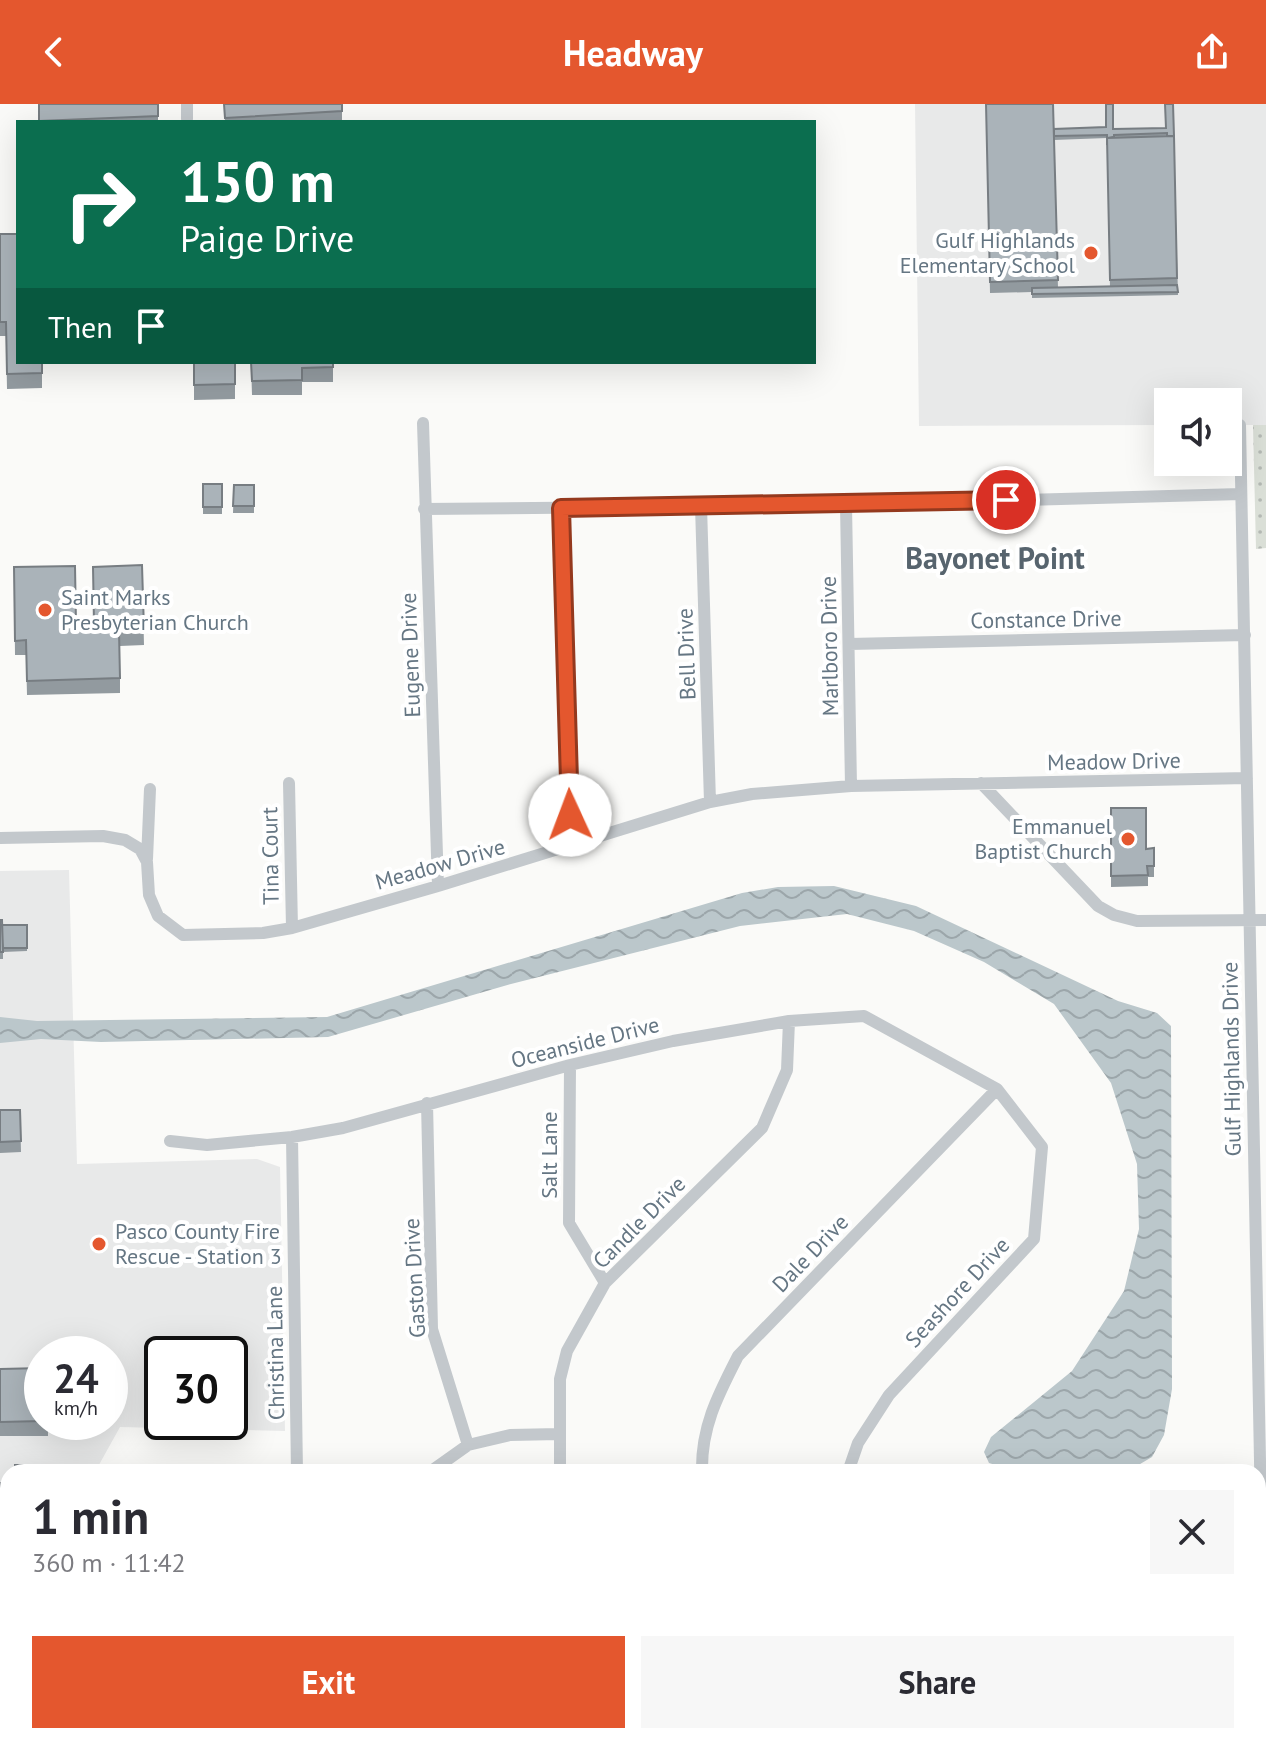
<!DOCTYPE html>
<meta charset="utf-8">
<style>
:root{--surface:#fff;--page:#f7f7f7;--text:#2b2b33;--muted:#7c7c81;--accent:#e4572e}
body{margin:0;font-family:"PT Sans",sans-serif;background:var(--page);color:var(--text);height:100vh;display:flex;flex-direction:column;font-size:30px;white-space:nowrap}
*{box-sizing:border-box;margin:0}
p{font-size:26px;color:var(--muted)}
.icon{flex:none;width:44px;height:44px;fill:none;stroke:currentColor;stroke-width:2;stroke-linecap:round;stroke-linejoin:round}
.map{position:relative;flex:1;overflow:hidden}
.details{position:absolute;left:0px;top:1360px;width:1266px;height:280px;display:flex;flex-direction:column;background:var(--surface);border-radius:24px 24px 0 0;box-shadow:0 8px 32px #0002}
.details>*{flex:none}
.top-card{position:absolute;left:16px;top:16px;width:800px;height:244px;border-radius:0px;box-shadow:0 8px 32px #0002;background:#0b6e4f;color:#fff;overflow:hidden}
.tools{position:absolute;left:1154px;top:284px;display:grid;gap:16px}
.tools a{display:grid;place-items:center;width:88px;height:88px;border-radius:0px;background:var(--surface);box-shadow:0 8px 32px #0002;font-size:40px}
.speed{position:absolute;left:24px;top:1232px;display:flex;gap:16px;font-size:40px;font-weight:700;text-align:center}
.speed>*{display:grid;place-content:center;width:104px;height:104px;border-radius:50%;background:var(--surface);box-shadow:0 8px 32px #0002;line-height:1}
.speed small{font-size:20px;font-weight:400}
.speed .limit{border:4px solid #111;border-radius:12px;background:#fff;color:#111}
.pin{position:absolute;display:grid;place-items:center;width:68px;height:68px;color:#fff;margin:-34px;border:4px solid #fff;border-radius:50%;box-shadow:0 2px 8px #0007}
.me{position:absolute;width:88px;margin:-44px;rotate:358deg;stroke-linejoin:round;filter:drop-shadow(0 0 6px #0008)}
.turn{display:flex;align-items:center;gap:28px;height:168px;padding:0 32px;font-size:36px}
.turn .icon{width:104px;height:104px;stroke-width:2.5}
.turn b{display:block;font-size:56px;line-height:68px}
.then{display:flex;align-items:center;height:76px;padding:0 32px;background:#0003;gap:16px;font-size:30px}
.round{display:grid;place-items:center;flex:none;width:84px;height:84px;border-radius:0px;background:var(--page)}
.head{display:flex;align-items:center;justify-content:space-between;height:136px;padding:0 32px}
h1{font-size:48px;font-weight:600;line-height:60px}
.cta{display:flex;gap:16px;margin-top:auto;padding:16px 32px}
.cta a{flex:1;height:92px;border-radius:0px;background:var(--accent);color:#fff;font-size:32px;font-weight:600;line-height:92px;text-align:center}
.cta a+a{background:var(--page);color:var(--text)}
header{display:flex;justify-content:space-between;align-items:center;height:104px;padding:0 32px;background:var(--accent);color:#fff;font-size:36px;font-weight:600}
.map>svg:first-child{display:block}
.built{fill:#e8e9e9;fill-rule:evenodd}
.grass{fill:url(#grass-dots)}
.water{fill:url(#water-waves)}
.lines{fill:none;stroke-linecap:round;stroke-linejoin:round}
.street{stroke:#c3c8cc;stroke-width:12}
.wall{fill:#929a9f;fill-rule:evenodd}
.building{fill:#aab3b9;stroke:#777d82;stroke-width:2}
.route-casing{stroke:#94391e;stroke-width:20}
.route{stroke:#e4572e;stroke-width:14}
.poi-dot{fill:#e4572e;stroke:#fff;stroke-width:3}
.labels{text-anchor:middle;stroke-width:8;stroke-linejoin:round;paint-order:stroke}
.poi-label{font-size:22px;fill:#657683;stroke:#fff;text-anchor:end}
.street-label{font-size:22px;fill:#657683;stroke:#fff}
.district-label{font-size:30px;font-weight:bold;fill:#57646e;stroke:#fff}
</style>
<header><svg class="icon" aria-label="back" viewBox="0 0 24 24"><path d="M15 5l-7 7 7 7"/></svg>Headway<svg class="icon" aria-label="share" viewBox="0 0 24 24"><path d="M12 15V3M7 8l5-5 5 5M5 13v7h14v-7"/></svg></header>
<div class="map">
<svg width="1266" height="1640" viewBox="0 0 1266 1640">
<defs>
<pattern id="grass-dots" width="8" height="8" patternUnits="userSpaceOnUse" patternTransform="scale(2)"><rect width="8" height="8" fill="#dadfd7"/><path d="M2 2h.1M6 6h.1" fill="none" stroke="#b4b9b4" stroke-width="1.8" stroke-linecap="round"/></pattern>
<pattern id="water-waves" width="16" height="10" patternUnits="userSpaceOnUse" patternTransform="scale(2)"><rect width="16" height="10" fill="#bbc7cb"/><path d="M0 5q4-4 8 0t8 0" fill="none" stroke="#9ca6aa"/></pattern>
</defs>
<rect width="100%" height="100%" fill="#fafaf8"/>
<!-- built -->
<path class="built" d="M 915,0 L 1266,0 L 1266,321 L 1228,321 L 1228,298 L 1168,298 L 1168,321 L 919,322 Z
M 69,766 L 77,1060 L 257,1055 L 280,1063 L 285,1327 L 120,1323 L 95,1368 L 8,1368 L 8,1627 L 0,1627 L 0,767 ZM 42,1250 L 110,1250 L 110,1318 L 42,1318 ZM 162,1250 L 230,1250 L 230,1318 L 162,1318 Z"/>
<!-- grass -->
<path class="grass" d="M 1253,321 L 1266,321 L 1266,444 L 1256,445 Z"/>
<!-- water -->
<path class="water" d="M 834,782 L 916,802 L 1118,897 L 1157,909 L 1171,922 L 1172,1285 L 1164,1331 L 1152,1353 L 1135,1363 L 1002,1363 L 989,1359 L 984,1348 L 991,1333 L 1072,1267 L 1124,1187 L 1139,1125 L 1137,1060 L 1111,979 L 1054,900 L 984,858 L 914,827 L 847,810 L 740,822 L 511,880 L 328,933 L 101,938 L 41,935 L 0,939 L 0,913 L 37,917 L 327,913 L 742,789 L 778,783 Z"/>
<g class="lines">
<!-- street -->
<path class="street" d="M 187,0 L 187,15
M 423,319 L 438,782
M 1240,321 L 1262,1460 L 1258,1589
M 846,401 L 851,682
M 701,402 L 710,698
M 561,404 L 571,742
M 424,405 L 846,401 L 1241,390
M 849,540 L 1245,531
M 289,679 L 292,824
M 981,679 L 1098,802 L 1114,811 L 1137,817 L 1266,816
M 0,734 L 103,732 L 125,736 L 140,745 L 147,758 L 149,791 L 158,812 L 183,831 L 263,829 L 292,824 L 438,782 L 710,698 L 752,690 L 851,682 L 1247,674
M 147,755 L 150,685
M 570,961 L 569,1119 L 605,1179
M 427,999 L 432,1225 L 468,1341
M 292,1033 L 297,1368
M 170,1037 L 207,1041 L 292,1033 L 343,1024 L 570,961 L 673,937 L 789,917 L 864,912 L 997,985 L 1042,1043 L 1034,1135 L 889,1291 L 858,1339 L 848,1368
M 430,1368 L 468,1341 L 510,1331 L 559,1330
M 560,1368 L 560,1275 L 567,1247 L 605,1179 L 762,1024 L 787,966 L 789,917
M 702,1368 C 701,1323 718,1291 738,1252 L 997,985
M 164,1632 L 164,1640
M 303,1632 L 303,1640
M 403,1632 L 410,1640
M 578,1632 L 590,1640
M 707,1632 L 707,1640
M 846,1632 L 847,1640
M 1132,1632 L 1148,1640
M 69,1640 L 145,1640
M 371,1640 L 381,1632
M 1237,1640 L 1241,1632"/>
</g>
<!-- wall -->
<path class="wall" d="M 38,0 L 158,0 L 158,18 L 39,18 Z
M 224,0 L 342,0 L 342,18 L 225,18 Z
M 986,0 L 1054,25 L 1113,25 L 1166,24 L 1173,0 L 1178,191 L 1032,194 L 1032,188 L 990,189 ZM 1107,34 L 1110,183 L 1058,184 L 1054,36 Z
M 0,130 L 18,258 L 42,258 L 42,284 L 7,285 L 6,232 L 0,232 Z
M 194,258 L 235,258 L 235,295 L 194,296 Z
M 251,258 L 333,258 L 333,278 L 302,278 L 302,291 L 252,291 Z
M 203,380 L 222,380 L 222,410 L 203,410 Z
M 234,381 L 254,381 L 254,409 L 233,409 Z
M 142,461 L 144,541 L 120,542 L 120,589 L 27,591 L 26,551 L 15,551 L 14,463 L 76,520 L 94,520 Z
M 1111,704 L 1146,745 L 1154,744 L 1154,773 L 1148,773 L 1148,782 L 1111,783 Z
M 0,816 L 2,821 L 27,821 L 27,847 L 3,848 L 3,855 L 0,855 Z
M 0,1006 L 20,1006 L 21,1048 L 0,1049 Z
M 42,1264 L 42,1318 L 48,1318 L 48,1332 L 0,1332 L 0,1265 Z
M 0,1379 L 8,1379 L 8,1400 L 0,1400 Z
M 0,1486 L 8,1486 L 8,1547 L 4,1548 L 4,1533 L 0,1533 Z"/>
<!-- building -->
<path class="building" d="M 39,0 L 158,0 L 158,12 L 39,17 Z
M 224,0 L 342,0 L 342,7 L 225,14 Z
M 986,0 L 1053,0 L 1058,176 L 990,178 Z
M 1106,0 L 1113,0 L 1113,25 L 1166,24 L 1165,0 L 1173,0 L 1174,32 L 1167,32 L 1167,29 L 1114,31 L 1114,33 L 1107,34 L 1107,41 L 1107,31 L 1054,32 L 1054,25 L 1106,23 Z
M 1174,32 L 1177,174 L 1110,176 L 1107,34 Z
M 0,130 L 18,130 L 18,258 L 42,258 L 42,269 L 7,270 L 6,218 L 0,218 Z
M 1177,181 L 1178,188 L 1032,190 L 1032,184 Z
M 194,258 L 235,258 L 235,280 L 194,281 Z
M 251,258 L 333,258 L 333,263 L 302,264 L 302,276 L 252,277 Z
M 203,380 L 222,380 L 222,403 L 203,403 Z
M 234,381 L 254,381 L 254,402 L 233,402 Z
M 142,461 L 144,526 L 119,527 L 120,574 L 27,577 L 26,536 L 15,537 L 14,463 L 75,462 L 76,520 L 94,520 L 93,463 Z
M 1111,704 L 1146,704 L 1146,745 L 1154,744 L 1154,762 L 1147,762 L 1148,771 L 1111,772 Z
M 0,816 L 2,816 L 3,848 L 0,848 Z
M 2,821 L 27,821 L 27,844 L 3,844 Z
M 0,1006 L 20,1006 L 21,1037 L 0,1038 Z
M 42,1264 L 42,1317 L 0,1318 L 0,1265 Z
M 15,1361 L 33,1361 L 33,1368 L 15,1368 Z
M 0,1379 L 8,1379 L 8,1396 L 0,1396 Z
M 0,1486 L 8,1486 L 8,1536 L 4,1537 L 4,1522 L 0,1522 Z"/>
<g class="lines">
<defs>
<path id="route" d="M 570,711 L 561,404 L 1006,396"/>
</defs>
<!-- route casing -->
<use href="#route" class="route-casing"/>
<!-- route -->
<use href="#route" class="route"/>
</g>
<!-- markers -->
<g class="poi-dot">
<circle cx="1091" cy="149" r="8"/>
<circle cx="45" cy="506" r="8"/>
<circle cx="1128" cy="735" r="8"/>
<circle cx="99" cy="1140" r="8"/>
</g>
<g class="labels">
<!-- poi labels -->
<g class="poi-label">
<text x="1075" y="144">Gulf Highlands<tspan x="1075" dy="25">Elementary School</tspan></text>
<text x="61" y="501" text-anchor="start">Saint Marks<tspan x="61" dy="25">Presbyterian Church</tspan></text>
<text x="1112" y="730">Emmanuel<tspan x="1112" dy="25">Baptist Church</tspan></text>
<text x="115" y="1135" text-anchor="start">Pasco County Fire<tspan x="115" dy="25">Rescue - Station 3</tspan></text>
</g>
<!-- street labels -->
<g class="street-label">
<text transform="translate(1046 515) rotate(-1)" y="8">Constance Drive</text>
<text transform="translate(829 542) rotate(-91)" y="8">Marlboro Drive</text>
<text transform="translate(686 550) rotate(-92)" y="8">Bell Drive</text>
<text transform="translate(410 551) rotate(-92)" y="8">Eugene Drive</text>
<text transform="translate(1114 657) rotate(-1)" y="8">Meadow Drive</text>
<text transform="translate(270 752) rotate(-91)" y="8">Tina Court</text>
<text transform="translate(440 760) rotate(-16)" y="8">Meadow Drive</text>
<text transform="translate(585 938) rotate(-14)" y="8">Oceanside Drive</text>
<text transform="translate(1231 955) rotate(-91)" y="8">Gulf Highlands Drive</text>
<text transform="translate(549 1051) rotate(-90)" y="8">Salt Lane</text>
<text transform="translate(639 1118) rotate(-45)" y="8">Candle Drive</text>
<text transform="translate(810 1149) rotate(-46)" y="8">Dale Drive</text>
<text transform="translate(414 1174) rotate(-93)" y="8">Gaston Drive</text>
<text transform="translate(957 1188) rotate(-47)" y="8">Seashore Drive</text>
<text transform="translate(275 1249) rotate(-91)" y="8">Christina Lane</text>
</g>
<!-- district labels -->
<g class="district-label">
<text x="995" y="465">Bayonet Point</text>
</g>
</g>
</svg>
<div class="tools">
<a><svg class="icon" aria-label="sound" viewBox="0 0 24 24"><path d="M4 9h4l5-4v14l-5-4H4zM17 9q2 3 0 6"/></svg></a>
</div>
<div class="speed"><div>24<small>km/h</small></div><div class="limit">30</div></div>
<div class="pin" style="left:1006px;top:396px;background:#d93025"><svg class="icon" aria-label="arrive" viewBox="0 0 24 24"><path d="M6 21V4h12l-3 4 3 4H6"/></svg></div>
<svg class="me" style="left:570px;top:711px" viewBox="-20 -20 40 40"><circle r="19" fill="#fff"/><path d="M0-13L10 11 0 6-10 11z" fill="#e4572e"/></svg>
<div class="top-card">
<div class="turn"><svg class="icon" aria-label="right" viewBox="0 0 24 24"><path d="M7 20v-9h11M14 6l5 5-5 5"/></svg><div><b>150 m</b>Paige Drive</div></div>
<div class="then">Then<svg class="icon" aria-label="arrive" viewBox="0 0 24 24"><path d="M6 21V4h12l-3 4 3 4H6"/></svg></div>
</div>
<section class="details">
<div class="head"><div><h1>1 min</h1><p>360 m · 11:42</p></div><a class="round"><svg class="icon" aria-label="close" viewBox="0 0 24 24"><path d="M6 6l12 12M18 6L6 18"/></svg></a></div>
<div class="cta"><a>Exit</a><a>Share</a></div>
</section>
</div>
